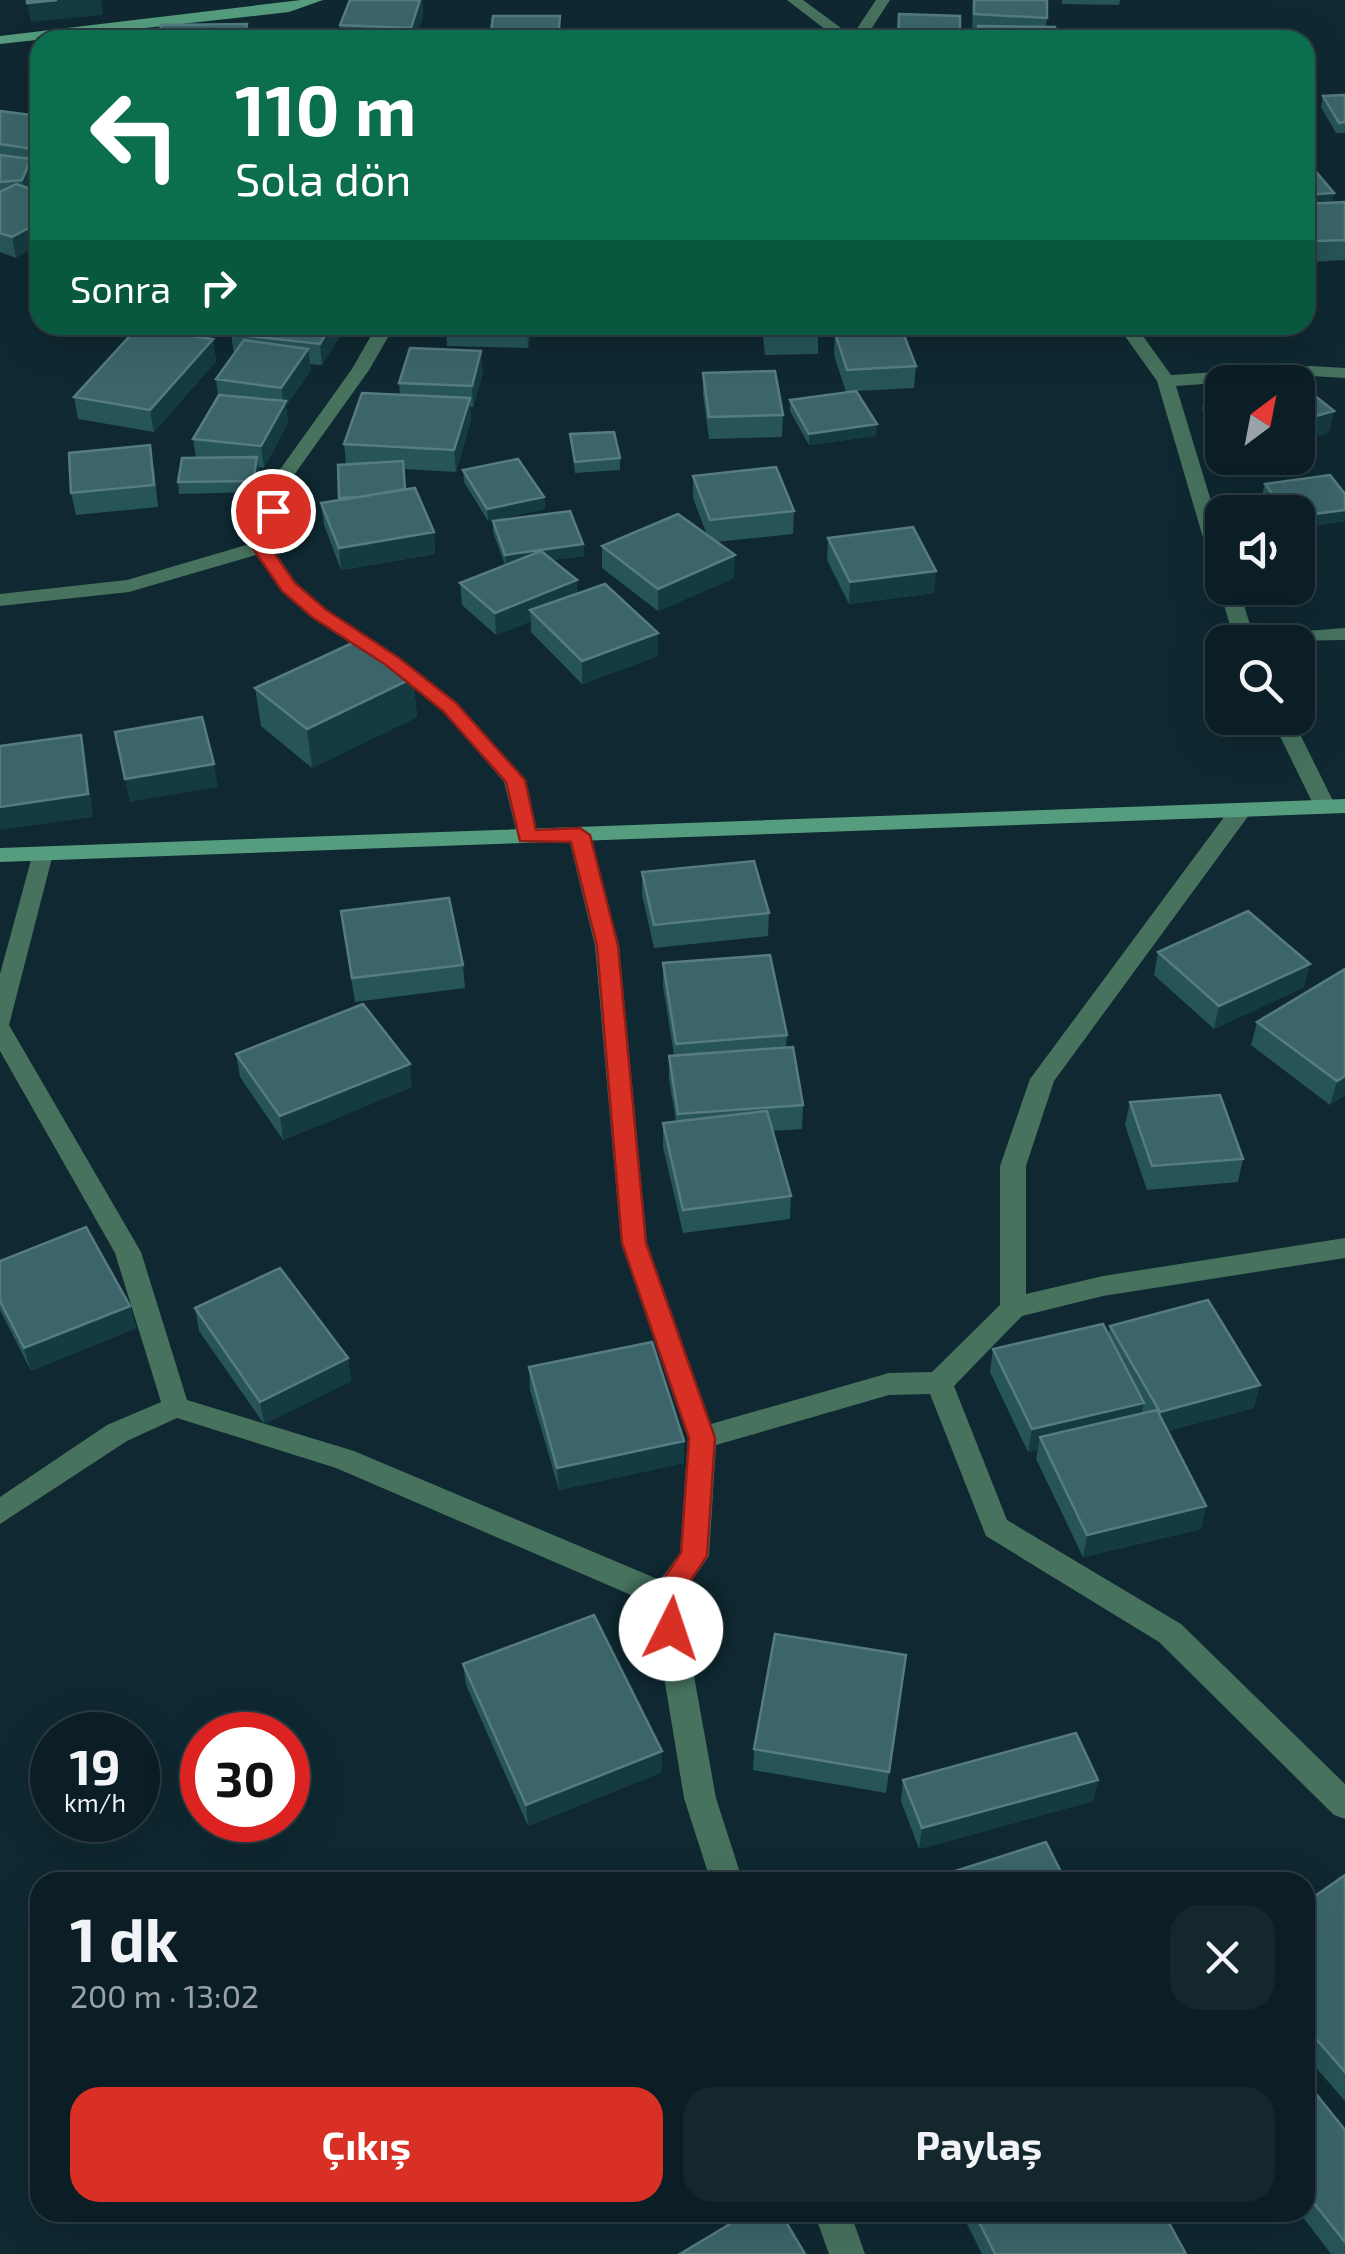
<!DOCTYPE html>
<html lang="tr">
<meta charset="utf-8">
<style>
:root{--surface:#0b1e25;--page:#14272d;--text:#f1f3f6;--muted:#9aa2a7;--line:#2b3c42;--accent:#d93025}
body{margin:0;font-family:"Exo 2",sans-serif;background:var(--page);color:var(--text);height:100vh;display:flex;flex-direction:column;font-size:38px;white-space:nowrap}
*{box-sizing:border-box;margin:0}
p{font-size:32px;color:var(--muted)}
.icon{flex:none;width:55px;height:55px;fill:none;stroke:currentColor;stroke-width:2;stroke-linecap:round;stroke-linejoin:round}
.map{position:relative;flex:1;overflow:hidden}
.sheet{position:absolute;left:30px;top:1872px;width:1285px;height:350px;display:flex;flex-direction:column;background:var(--surface);border-radius:30px;box-shadow:0 10px 40px #0002,0 0 0 2px var(--line)}
.sheet>*{flex:none}
.hud{position:absolute;left:30px;top:30px;width:1285px;height:305px;border-radius:30px;box-shadow:0 10px 40px #0002,0 0 0 2px var(--line);background:#0b6e4f;color:#fff;overflow:hidden}
.needle{width:65px;rotate:32deg}
.tools{position:absolute;left:1205px;top:365px;display:grid;gap:20px}
.tools a{display:grid;place-items:center;width:110px;height:110px;border-radius:20px;background:var(--surface);box-shadow:0 10px 40px #0002,0 0 0 2px var(--line);font-size:50px}
.speed{position:absolute;left:30px;top:1712px;display:flex;gap:20px;font-size:50px;font-weight:700;text-align:center}
.speed>*{display:grid;place-content:center;width:130px;height:130px;border-radius:50%;background:var(--surface);box-shadow:0 10px 40px #0002,0 0 0 2px var(--line);line-height:1}
.speed small{font-size:25px;font-weight:400}
.speed .limit{border:15px solid #d22;background:#fff;color:#111}
.pin{position:absolute;display:grid;place-items:center;width:85px;height:85px;color:#fff;margin:-42px;border:5px solid #fff;border-radius:50%;box-shadow:0 2px 10px #0007}
.me{position:absolute;width:110px;margin:-55px;rotate:4deg;stroke-linejoin:round;filter:drop-shadow(0 0 8px #0008)}
.turn{display:flex;align-items:center;gap:35px;height:210px;padding:0 40px;font-size:45px}
.turn .icon{width:130px;height:130px;stroke-width:2.5}
.turn b{display:block;font-size:70px;line-height:85px}
.then{display:flex;align-items:center;height:95px;padding:0 40px;background:#0003;gap:20px;font-size:38px}
.round{display:grid;place-items:center;flex:none;width:105px;height:105px;border-radius:30px;background:var(--page)}
.overview{display:flex;align-items:center;justify-content:space-between;height:170px;padding:0 40px}
h1{font-size:60px;font-weight:700;line-height:75px}
.cta{display:flex;gap:20px;margin-top:auto;padding:20px 40px}
.cta a{flex:1;height:115px;border-radius:30px;background:var(--accent);color:#fff;font-size:40px;font-weight:700;line-height:115px;text-align:center}
.cta a+a{background:var(--page);color:var(--text)}
.map>svg:first-child{display:block}
.lines{fill:none;stroke-linecap:round;stroke-linejoin:round}
.street{fill:#46725e;fill-rule:evenodd}
.secondary{fill:#559d7e;fill-rule:evenodd}
.wall{fill:#265458}
.shaded-wall{fill:#143b41}
.building{fill:#3b656a;stroke:#567c80;stroke-width:2.5}
.route{fill:#d93025;stroke:#8d1f18;stroke-width:2.5}
</style>
<div class="map">
<svg width="1345" height="2254" viewBox="0 0 1345 2254">
<rect width="100%" height="100%" fill="#0f2831"/>
<g class="lines">
<!-- street -->
<path class="street" d="M 787,0 L 803,0 L 852,36 L 876,0 L 890,0 L 864,40 L 839,40 Z
M 377,325 L 395,325 L 369,370 L 294,475 L 271,547 L 296,583 L 325,609 L 457,703 L 526,780 L 538,837 L 535,842 L 519,842 L 504,782 L 443,711 L 385,666 L 311,617 L 282,591 L 256,555 L 129,592 L 0,606 L 0,594 L 127,580 L 253,543 L 276,475 L 352,369 Z
M 1117,325 L 1135,325 L 1171,375 L 1311,366 L 1345,368 L 1345,378 L 1311,376 L 1176,386 L 1222,537 L 1222,574 L 1212,568 L 1157,381 Z
M 1222,584 L 1222,588 L 1239,588 L 1253,635 L 1345,628 L 1345,640 L 1235,642 L 1219,588 Z
M 1271,718 L 1292,718 L 1336,807 L 1333,812 L 1317,812 Z
M 1241,803 L 1249,805 L 1252,810 L 1249,815 L 1054,1081 L 1026,1166 L 1026,1294 L 1103,1276 L 1345,1238 L 1345,1258 L 1103,1296 L 1022,1316 L 954,1386 L 1007,1520 L 1181,1624 L 1345,1784 L 1345,1819 L 1334,1815 L 1159,1642 L 986,1536 L 930,1394 L 889,1395 L 716,1445 L 709,1556 L 680,1598 L 716,1798 L 743,1882 L 711,1882 L 684,1798 L 652,1604 L 336,1468 L 177,1418 L 127,1441 L 0,1524 L 0,1497 L 107,1425 L 161,1402 L 115,1253 L 0,1051 L 0,974 L 34,849 L 42,847 L 53,854 L 9,1025 L 141,1252 L 187,1400 L 354,1451 L 660,1580 L 680,1553 L 688,1438 L 621,1243 L 595,946 L 568,835 L 571,830 L 587,830 L 590,835 L 619,946 L 647,1243 L 711,1424 L 889,1373 L 932,1372 L 1000,1305 L 1000,1166 L 1030,1079 L 1233,805 Z
M 814,2212 L 850,2212 L 865,2254 L 829,2254 Z"/>
<!-- secondary -->
<path class="secondary" d="M 301,0 L 323,0 L 289,12 L 0,44 L 0,36 Z
M 1345,799 L 1345,813 L 0,862 L 0,848 Z"/>
</g>
<!-- wall -->
<path class="wall" d="M 350,0 L 422,0 L 423,16 L 415,40 L 341,40 L 340,25 Z
M 973,0 L 1047,18 L 1046,27 L 1057,40 L 977,40 L 978,34 L 972,34 Z
M 1062,0 L 1120,0 L 1119,5 L 1062,4 Z
M 1345,95 L 1345,133 L 1336,133 L 1321,107 L 1323,96 Z
M 0,110 L 40,116 L 40,170 L 33,169 L 35,179 L 31,189 L 16,258 L 0,252 Z
M 1305,161 L 1334,193 L 1332,203 L 1345,202 L 1345,260 L 1311,262 L 1305,252 Z
M 237,325 L 347,325 L 345,328 L 342,328 L 343,331 L 322,365 L 310,364 L 311,370 L 286,406 L 288,423 L 264,468 L 259,467 L 255,492 L 179,494 L 178,482 L 196,458 L 193,439 L 218,396 L 216,379 L 234,354 L 231,334 Z
M 446,325 L 533,325 L 528,348 L 447,346 Z
M 762,325 L 818,325 L 818,354 L 765,355 Z
M 835,333 L 916,366 L 914,388 L 856,391 L 876,436 L 809,445 L 790,411 L 790,400 L 846,392 L 834,355 Z
M 213,339 L 216,361 L 154,432 L 78,419 L 74,397 Z
M 483,373 L 473,407 L 470,407 L 471,420 L 456,472 L 404,469 L 405,489 L 434,532 L 435,554 L 341,570 L 324,525 L 321,503 L 339,500 L 338,465 L 346,464 L 344,444 L 400,395 L 399,383 Z
M 703,373 L 783,415 L 782,437 L 709,439 L 703,395 Z
M 1222,384 L 1222,428 L 1202,410 L 1205,388 Z
M 570,434 L 620,458 L 620,470 L 575,473 Z
M 154,467 L 158,507 L 76,515 L 71,493 Z
M 463,470 L 544,497 L 545,509 L 488,521 L 464,482 Z
M 693,476 L 794,511 L 793,534 L 716,542 L 734,578 L 658,611 L 602,568 L 602,546 L 707,535 L 693,498 Z
M 1265,484 L 1345,521 L 1298,528 L 1298,512 L 1275,512 L 1262,495 Z
M 493,521 L 583,544 L 584,556 L 552,560 L 577,580 L 577,593 L 658,656 L 582,684 L 531,632 L 531,621 L 496,635 L 462,605 L 460,583 L 505,565 L 493,532 Z
M 828,538 L 934,593 L 849,604 L 827,560 Z
M 413,678 L 417,717 L 312,768 L 261,726 L 255,688 Z
M 642,872 L 769,913 L 768,936 L 654,948 L 642,895 Z
M 344,934 L 463,965 L 465,988 L 355,1002 Z
M 1158,952 L 1304,987 L 1214,1029 L 1154,975 Z
M 663,963 L 787,1035 L 786,1048 L 803,1105 L 802,1129 L 773,1131 L 791,1196 L 790,1219 L 683,1233 L 663,1147 L 663,1123 L 676,1122 L 669,1079 L 669,1056 L 674,1055 L 663,986 Z
M 1345,969 L 1345,1095 L 1330,1105 L 1251,1045 L 1257,1022 Z
M 236,1054 L 412,1087 L 283,1140 L 240,1077 Z
M 1130,1102 L 1243,1159 L 1238,1182 L 1147,1190 L 1125,1125 Z
M 0,1261 L 130,1306 L 136,1328 L 31,1371 L 0,1310 Z
M 195,1308 L 348,1358 L 351,1381 L 264,1424 L 199,1331 Z
M 1110,1326 L 1254,1408 L 1167,1431 L 1206,1506 L 1201,1529 L 1083,1557 L 1036,1459 L 1038,1450 L 1028,1452 L 990,1372 L 993,1349 L 1108,1335 Z
M 529,1367 L 684,1463 L 559,1490 L 530,1390 Z
M 906,1655 L 886,1793 L 753,1770 L 754,1749 Z
M 463,1664 L 662,1751 L 662,1772 L 528,1826 L 466,1685 Z
M 903,1780 L 1098,1780 L 1093,1801 L 919,1849 L 901,1801 Z
M 1345,1875 L 1345,2101 L 1305,2055 L 1305,1903 Z
M 1305,2094 L 1345,2130 L 1345,2254 L 1331,2254 L 1299,2212 L 1305,2212 Z
M 961,2212 L 1163,2212 L 1186,2254 L 982,2254 Z"/>
<!-- shaded-wall -->
<path class="shaded-wall" d="M 57,0 L 101,0 L 103,15 L 31,22 L 27,3 Z
M 420,0 L 422,0 L 423,16 L 415,40 L 412,40 L 411,28 Z
M 31,159 L 35,179 L 26,201 L 22,180 Z
M 1334,193 L 1330,213 L 1305,216 L 1305,195 Z
M 40,222 L 40,245 L 16,258 L 12,237 Z
M 331,325 L 342,325 L 343,331 L 322,365 L 320,344 Z
M 528,325 L 533,325 L 528,348 L 527,327 Z
M 213,339 L 216,361 L 154,432 L 150,410 Z
M 308,349 L 311,370 L 286,406 L 288,423 L 264,468 L 261,446 L 284,405 L 281,388 Z
M 481,351 L 483,373 L 473,407 L 472,386 Z
M 470,398 L 471,420 L 456,472 L 454,450 Z
M 1334,411 L 1329,433 L 1298,441 L 1298,421 Z
M 877,424 L 876,436 L 809,445 L 809,434 Z
M 257,457 L 259,468 L 255,492 L 253,481 Z
M 544,497 L 545,509 L 488,521 L 487,509 Z
M 1345,510 L 1345,521 L 1298,528 L 1298,516 Z
M 434,532 L 435,554 L 341,570 L 339,548 Z
M 583,544 L 584,556 L 506,566 L 505,555 Z
M 735,555 L 734,578 L 658,611 L 658,589 Z
M 936,571 L 934,593 L 849,604 L 850,582 Z
M 577,580 L 578,602 L 530,610 L 531,621 L 496,635 L 495,613 Z
M 658,633 L 658,656 L 582,684 L 582,661 Z
M 413,678 L 417,717 L 312,768 L 307,729 Z
M 81,735 L 86,758 L 93,817 L 0,830 L 0,807 Z
M 214,764 L 218,787 L 130,802 L 125,779 Z
M 1310,964 L 1304,987 L 1214,1029 L 1219,1006 Z
M 410,1064 L 412,1087 L 283,1140 L 280,1116 Z
M 1345,1076 L 1345,1095 L 1330,1105 L 1337,1081 Z
M 130,1306 L 136,1328 L 31,1371 L 24,1348 Z
M 348,1358 L 351,1381 L 264,1424 L 260,1402 Z
M 1260,1385 L 1254,1408 L 1155,1434 L 1160,1412 Z
M 1144,1403 L 1139,1426 L 1040,1437 L 1038,1450 L 1028,1452 L 1032,1429 Z
M 684,1441 L 684,1463 L 559,1490 L 557,1468 Z
M 1206,1506 L 1201,1529 L 1083,1557 L 1087,1535 Z
M 662,1751 L 662,1772 L 528,1826 L 526,1805 Z
M 1098,1780 L 1093,1801 L 919,1849 L 922,1828 Z"/>
<!-- building -->
<path class="building" d="M 27,0 L 57,0 L 27,3 Z
M 350,0 L 420,0 L 411,28 L 340,25 Z
M 974,0 L 1047,0 L 1047,18 L 974,14 Z
M 899,14 L 960,16 L 960,40 L 898,40 Z
M 493,16 L 560,16 L 558,40 L 490,40 Z
M 247,24 L 244,40 L 158,40 L 161,25 Z
M 978,26 L 1055,27 L 1057,40 L 980,40 Z
M 1345,95 L 1345,122 L 1339,123 L 1323,96 Z
M 0,111 L 40,116 L 40,150 L 0,144 Z
M 0,155 L 31,159 L 22,180 L 0,182 Z
M 1305,161 L 1307,161 L 1334,193 L 1305,195 Z
M 16,184 L 40,192 L 40,222 L 12,237 L 0,233 L 0,192 Z
M 1345,202 L 1345,240 L 1315,241 L 1305,225 L 1305,204 Z
M 237,325 L 331,325 L 320,344 L 231,334 Z
M 468,325 L 528,325 L 527,327 Z
M 765,325 L 818,325 L 819,332 L 766,333 Z
M 138,327 L 213,339 L 150,410 L 74,397 Z
M 902,330 L 916,366 L 847,370 L 835,333 Z
M 244,340 L 308,349 L 281,388 L 216,379 Z
M 410,348 L 481,351 L 472,386 L 399,383 Z
M 1281,369 L 1334,411 L 1298,421 L 1298,382 L 1228,382 Z
M 775,371 L 783,415 L 709,417 L 703,373 Z
M 1222,384 L 1222,403 L 1205,388 Z
M 856,391 L 877,424 L 809,434 L 790,400 Z
M 362,393 L 470,398 L 454,450 L 344,444 Z
M 219,395 L 286,401 L 261,446 L 193,439 Z
M 614,432 L 620,458 L 575,462 L 570,434 Z
M 150,445 L 154,485 L 71,493 L 69,453 Z
M 257,457 L 253,481 L 178,482 L 182,458 Z
M 518,459 L 544,497 L 487,509 L 463,470 Z
M 403,461 L 405,489 L 360,497 L 339,498 L 338,465 Z
M 776,467 L 794,511 L 710,520 L 693,476 Z
M 1330,475 L 1345,494 L 1345,510 L 1298,516 L 1298,512 L 1286,512 L 1265,484 Z
M 415,488 L 434,532 L 339,548 L 321,503 Z
M 570,511 L 583,544 L 505,555 L 493,521 Z
M 678,514 L 735,555 L 658,589 L 602,546 Z
M 913,527 L 936,571 L 850,582 L 828,538 Z
M 541,551 L 577,580 L 495,613 L 460,583 Z
M 605,584 L 658,633 L 582,661 L 530,610 Z
M 361,639 L 413,678 L 307,729 L 255,688 Z
M 202,717 L 214,764 L 125,779 L 115,732 Z
M 81,735 L 88,794 L 0,807 L 0,746 Z
M 754,861 L 769,913 L 654,925 L 642,872 Z
M 449,898 L 463,965 L 352,978 L 341,911 Z
M 1248,911 L 1310,964 L 1219,1006 L 1158,952 Z
M 770,955 L 787,1035 L 676,1044 L 663,963 Z
M 1345,969 L 1345,1076 L 1337,1081 L 1257,1022 Z
M 363,1004 L 410,1064 L 280,1116 L 236,1054 Z
M 793,1047 L 803,1105 L 678,1114 L 669,1056 Z
M 1220,1095 L 1243,1159 L 1152,1166 L 1130,1102 Z
M 767,1111 L 791,1196 L 683,1210 L 663,1123 Z
M 86,1227 L 130,1306 L 24,1348 L 0,1301 L 0,1261 Z
M 280,1268 L 348,1358 L 260,1402 L 195,1308 Z
M 1208,1300 L 1260,1385 L 1160,1412 L 1110,1326 Z
M 1103,1324 L 1144,1403 L 1032,1429 L 993,1349 Z
M 652,1342 L 684,1441 L 557,1468 L 529,1367 Z
M 1157,1410 L 1206,1506 L 1087,1535 L 1040,1437 Z
M 594,1615 L 662,1751 L 526,1805 L 463,1664 Z
M 775,1634 L 906,1655 L 889,1772 L 754,1749 Z
M 1076,1733 L 1098,1780 L 922,1828 L 903,1780 Z
M 1046,1842 L 1066,1882 L 921,1882 Z
M 1345,1875 L 1345,2072 L 1305,2026 L 1305,1903 Z
M 1312,2089 L 1345,2130 L 1345,2242 L 1305,2192 L 1305,2094 Z
M 750,2212 L 780,2212 L 805,2254 L 680,2254 Z
M 974,2212 L 1163,2212 L 1186,2254 L 995,2254 Z"/>
<!-- route -->
<path class="route" d="M 273,506 L 282,511 L 270,547 L 295,583 L 325,609 L 399,658 L 456,703 L 525,780 L 536,830 L 580,828 L 590,835 L 618,946 L 646,1243 L 715,1438 L 707,1556 L 679,1598 L 685,1629 L 681,1637 L 671,1641 L 661,1637 L 652,1596 L 681,1553 L 689,1438 L 622,1243 L 597,946 L 571,842 L 520,841 L 506,782 L 443,711 L 386,665 L 312,617 L 282,591 L 252,547 L 265,511 Z"/>
</svg>
<div class="tools">
<a><svg class="needle" viewBox="-14 -14 28 28"><path d="M0-13l5 13h-10z" fill="#e53935"/><path d="M0 13l5-13h-10z" fill="#9aa2a7"/></svg></a>
<a><svg class="icon" aria-label="sound" viewBox="0 0 24 24"><path d="M4 9h4l5-4v14l-5-4H4zM17 9q2 3 0 6"/></svg></a>
<a><svg class="icon" aria-label="search" viewBox="0 0 24 24"><circle cx="10" cy="10" r="6"/><path d="M15 15l6 6"/></svg></a>
</div>
<div class="speed"><div>19<small>km/h</small></div><div class="limit">30</div></div>
<div class="pin" style="left:273px;top:511px;background:#d93025"><svg class="icon" aria-label="arrive" viewBox="0 0 24 24"><path d="M6 21V4h12l-3 4 3 4H6"/></svg></div>
<svg class="me" style="left:671px;top:1629px" viewBox="-20 -20 40 40"><circle r="19" fill="#fff"/><path d="M0-13L10 11 0 6-10 11z" fill="#d93025"/></svg>
<div class="hud">
<div class="turn"><svg class="icon" aria-label="left" viewBox="0 0 24 24"><path d="M17 20v-9H6M10 6l-5 5 5 5"/></svg><div><b>110 m</b>Sola dön</div></div>
<div class="then">Sonra<svg class="icon" aria-label="right" viewBox="0 0 24 24"><path d="M7 20v-9h11M14 6l5 5-5 5"/></svg></div>
</div>
<section class="sheet">
<div class="overview"><div><h1>1 dk</h1><p>200 m · 13:02</p></div><a class="round"><svg class="icon" aria-label="close" viewBox="0 0 24 24"><path d="M6 6l12 12M18 6L6 18"/></svg></a></div>
<div class="cta"><a>Çıkış</a><a>Paylaş</a></div>
</section>
</div>
